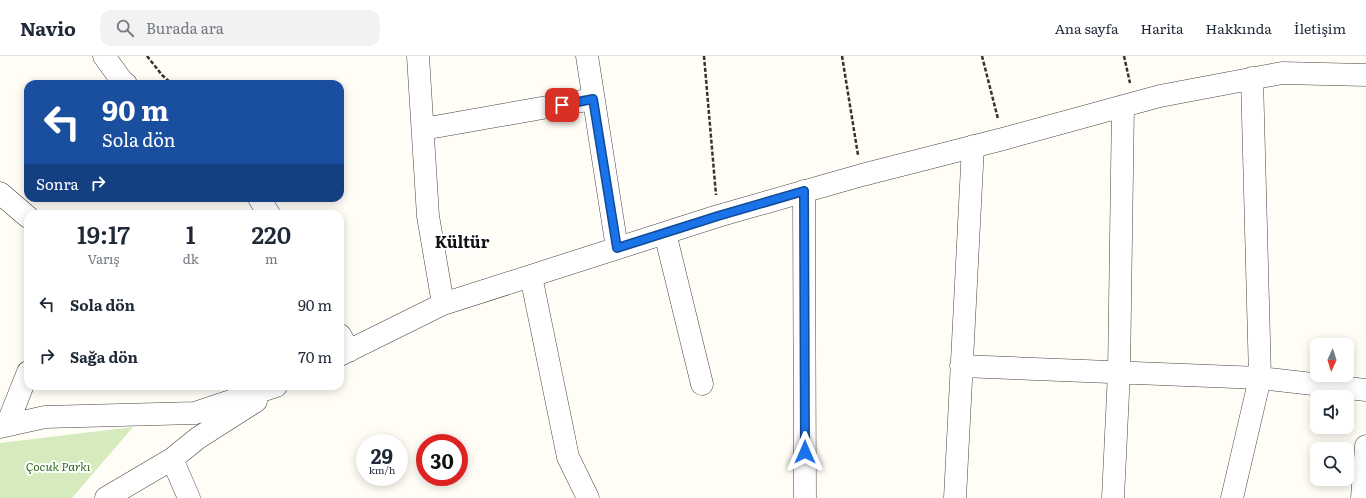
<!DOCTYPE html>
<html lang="tr">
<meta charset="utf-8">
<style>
:root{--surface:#fff;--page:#f2f2f3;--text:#1f2937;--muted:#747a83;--line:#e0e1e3}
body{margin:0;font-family:Literata,serif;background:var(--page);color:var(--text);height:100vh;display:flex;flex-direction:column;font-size:15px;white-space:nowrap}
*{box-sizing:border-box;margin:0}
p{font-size:13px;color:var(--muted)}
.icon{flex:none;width:22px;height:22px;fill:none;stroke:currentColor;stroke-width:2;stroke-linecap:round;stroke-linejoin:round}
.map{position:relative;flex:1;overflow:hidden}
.panel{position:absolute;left:24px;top:154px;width:320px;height:180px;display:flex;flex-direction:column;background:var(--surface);border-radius:12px;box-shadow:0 2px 10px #0003}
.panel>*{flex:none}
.banner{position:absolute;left:24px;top:24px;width:320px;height:122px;border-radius:12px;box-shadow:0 2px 10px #0003;background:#1a4fa0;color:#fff;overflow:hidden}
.needle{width:26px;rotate:184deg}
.fabs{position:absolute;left:1310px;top:282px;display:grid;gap:8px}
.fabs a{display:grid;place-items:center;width:44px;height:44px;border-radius:8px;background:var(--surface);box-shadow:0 2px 10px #0003;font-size:20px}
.speed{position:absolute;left:356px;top:378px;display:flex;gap:8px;font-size:20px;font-weight:700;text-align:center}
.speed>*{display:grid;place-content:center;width:52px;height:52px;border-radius:50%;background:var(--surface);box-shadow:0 2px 10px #0003;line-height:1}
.speed small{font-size:10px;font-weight:400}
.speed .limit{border:6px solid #d22;background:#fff;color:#111}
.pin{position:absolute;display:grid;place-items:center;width:34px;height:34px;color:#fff;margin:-17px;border-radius:8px;box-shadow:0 2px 6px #0006}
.me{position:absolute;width:44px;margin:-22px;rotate:0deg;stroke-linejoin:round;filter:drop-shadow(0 0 3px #0008)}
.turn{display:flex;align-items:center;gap:14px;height:84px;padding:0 12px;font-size:18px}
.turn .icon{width:52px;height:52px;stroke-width:2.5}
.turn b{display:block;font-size:28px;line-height:34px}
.then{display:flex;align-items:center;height:38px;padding:0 12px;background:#0003;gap:8px;font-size:15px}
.eta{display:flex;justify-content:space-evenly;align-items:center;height:68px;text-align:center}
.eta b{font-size:24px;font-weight:600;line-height:28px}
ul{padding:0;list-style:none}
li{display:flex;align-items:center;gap:12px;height:52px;padding:0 12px}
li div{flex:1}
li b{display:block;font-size:15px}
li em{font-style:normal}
header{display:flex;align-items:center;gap:24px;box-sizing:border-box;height:56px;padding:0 20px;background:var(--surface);border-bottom:1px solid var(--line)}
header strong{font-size:19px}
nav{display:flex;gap:22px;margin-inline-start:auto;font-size:14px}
.search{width:280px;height:36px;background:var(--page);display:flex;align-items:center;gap:10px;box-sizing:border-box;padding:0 14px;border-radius:12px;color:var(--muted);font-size:15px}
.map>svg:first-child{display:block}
.green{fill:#d5ebbd}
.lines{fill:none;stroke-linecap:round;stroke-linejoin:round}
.minor-casing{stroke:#444;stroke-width:23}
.path{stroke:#333;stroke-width:2.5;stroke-dasharray:4 2;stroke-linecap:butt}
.minor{stroke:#fff;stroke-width:22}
.route-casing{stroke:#114b97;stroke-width:10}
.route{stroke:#1a73e8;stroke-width:7}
.labels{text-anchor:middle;stroke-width:4;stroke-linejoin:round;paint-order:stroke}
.park-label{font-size:12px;font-style:italic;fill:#2f6b1f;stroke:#fff}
.district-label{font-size:16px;font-weight:bold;fill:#111;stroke:#fff}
</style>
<header>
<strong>Navio</strong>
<div class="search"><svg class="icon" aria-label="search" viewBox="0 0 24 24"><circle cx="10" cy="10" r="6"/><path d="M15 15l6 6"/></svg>Burada ara</div>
<nav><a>Ana sayfa</a><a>Harita</a><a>Hakkında</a><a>İletişim</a></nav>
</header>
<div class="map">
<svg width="1366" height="442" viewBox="0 0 1366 442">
<rect width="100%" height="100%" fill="#fffdf5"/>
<!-- green -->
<path class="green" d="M 133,371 L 72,442 L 0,442 L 0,387 Z"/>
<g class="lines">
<defs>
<path id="minor" d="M 104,0 L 122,25 L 126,28
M 418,0 L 428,160 L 443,248
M 587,0 L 617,192
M 423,73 L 593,43
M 804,135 L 805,442
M 0,137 L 28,161
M 259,142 L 269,158
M 665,177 L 702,328
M 531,220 L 568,401 L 588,442
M 340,279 L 349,295
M 340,299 L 443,248 L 718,160 L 862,119 L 1003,83 L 1160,40 L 1282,17 L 1366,19
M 961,310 L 1260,322 L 1366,334
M 7,369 L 28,316
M 0,371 L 45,361 L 195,357 L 276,330
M 172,403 L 189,442
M 106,442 L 172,403 L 198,382 L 256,345
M 955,442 L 973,90
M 1113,442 L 1119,316 L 1123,50
M 1232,442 L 1260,322 L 1252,22
M 1362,442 L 1366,390"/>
</defs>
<!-- minor casing -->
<use href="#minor" class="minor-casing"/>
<!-- path -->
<path class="path" d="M 147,0 L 162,19 L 172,28
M 704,0 L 716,139
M 842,0 L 858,99
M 982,0 L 998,63
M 1124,0 L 1130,27"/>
<!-- minor -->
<use href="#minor" class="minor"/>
</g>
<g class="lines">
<defs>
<path id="route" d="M 562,49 L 593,43 L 617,192 L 718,160 L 804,135 L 805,396"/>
</defs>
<!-- route casing -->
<use href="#route" class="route-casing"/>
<!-- route -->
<use href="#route" class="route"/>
</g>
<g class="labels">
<!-- park labels -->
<g class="park-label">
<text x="58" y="415">Çocuk Parkı</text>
</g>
<!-- district labels -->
<g class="district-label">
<text x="462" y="192">Kültür</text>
</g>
</g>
</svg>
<div class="fabs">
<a><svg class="needle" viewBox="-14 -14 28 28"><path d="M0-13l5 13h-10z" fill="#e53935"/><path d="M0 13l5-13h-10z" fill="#747a83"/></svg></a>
<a><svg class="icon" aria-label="sound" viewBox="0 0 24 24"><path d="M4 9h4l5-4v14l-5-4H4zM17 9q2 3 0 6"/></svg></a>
<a><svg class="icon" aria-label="search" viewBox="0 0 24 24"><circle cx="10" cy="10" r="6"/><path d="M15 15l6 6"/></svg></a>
</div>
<div class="speed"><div>29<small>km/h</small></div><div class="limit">30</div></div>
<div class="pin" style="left:562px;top:49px;background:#d93025"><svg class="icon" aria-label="arrive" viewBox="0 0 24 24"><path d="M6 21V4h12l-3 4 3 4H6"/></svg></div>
<svg class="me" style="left:805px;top:396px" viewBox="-20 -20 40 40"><path d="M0-17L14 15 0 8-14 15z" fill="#1a73e8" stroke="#fff" stroke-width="4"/></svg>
<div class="banner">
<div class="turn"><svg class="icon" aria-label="left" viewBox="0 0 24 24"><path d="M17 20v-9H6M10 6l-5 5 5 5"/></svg><div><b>90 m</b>Sola dön</div></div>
<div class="then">Sonra<svg class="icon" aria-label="right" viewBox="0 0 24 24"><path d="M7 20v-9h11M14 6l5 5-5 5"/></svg></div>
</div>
<section class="panel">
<div class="eta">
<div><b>19:17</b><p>Varış</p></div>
<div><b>1</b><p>dk</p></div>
<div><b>220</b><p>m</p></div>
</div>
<ul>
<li><svg class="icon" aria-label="left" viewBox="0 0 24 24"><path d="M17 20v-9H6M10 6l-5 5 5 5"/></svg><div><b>Sola dön</b></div><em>90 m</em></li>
<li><svg class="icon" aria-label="right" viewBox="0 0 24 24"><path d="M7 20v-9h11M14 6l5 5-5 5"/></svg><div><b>Sağa dön</b></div><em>70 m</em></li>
</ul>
</section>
</div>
